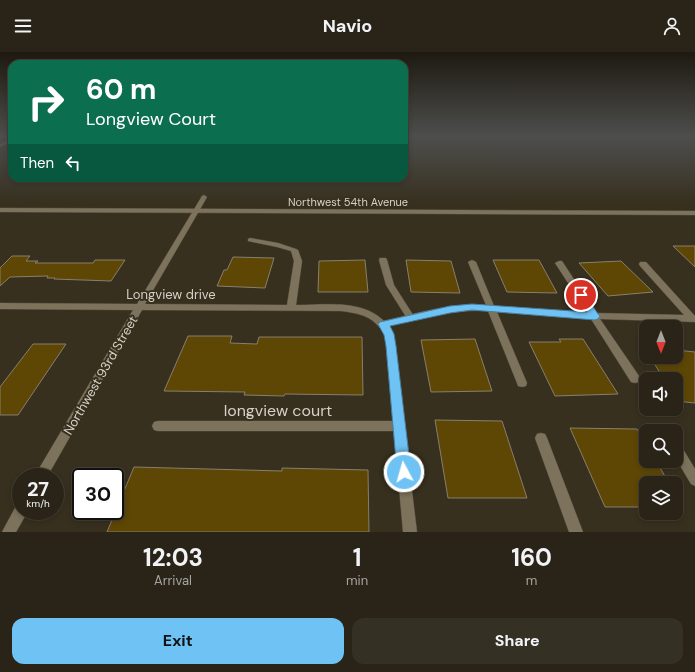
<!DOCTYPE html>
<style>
:root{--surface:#292417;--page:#353024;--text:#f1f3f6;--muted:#a5a4a1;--line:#454136;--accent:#6fc2f4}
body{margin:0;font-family:"DM Sans",sans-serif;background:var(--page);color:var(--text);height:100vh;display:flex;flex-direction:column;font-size:15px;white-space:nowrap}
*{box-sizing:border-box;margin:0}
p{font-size:13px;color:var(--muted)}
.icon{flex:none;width:22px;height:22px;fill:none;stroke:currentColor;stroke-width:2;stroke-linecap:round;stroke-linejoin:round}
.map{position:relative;height:480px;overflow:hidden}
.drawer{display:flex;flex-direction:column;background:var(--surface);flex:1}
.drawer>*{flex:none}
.top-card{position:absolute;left:8px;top:8px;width:400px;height:122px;border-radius:12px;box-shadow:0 2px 6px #0003,0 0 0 1px var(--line);background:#0b6e4f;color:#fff;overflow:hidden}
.needle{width:26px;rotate:180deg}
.controls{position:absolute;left:639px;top:268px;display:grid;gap:8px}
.controls a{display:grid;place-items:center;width:44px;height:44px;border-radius:8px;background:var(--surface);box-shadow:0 2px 6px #0003,0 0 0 1px var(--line);font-size:20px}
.speed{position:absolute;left:12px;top:416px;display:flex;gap:8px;font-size:20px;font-weight:700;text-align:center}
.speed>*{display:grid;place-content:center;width:52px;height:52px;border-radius:50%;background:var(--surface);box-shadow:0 2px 6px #0003,0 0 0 1px var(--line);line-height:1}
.speed small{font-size:10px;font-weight:400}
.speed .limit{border:2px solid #111;border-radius:6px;background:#fff;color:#111}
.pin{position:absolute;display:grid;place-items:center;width:34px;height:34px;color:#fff;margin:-17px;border:2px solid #fff;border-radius:50%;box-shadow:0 1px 4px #0007}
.me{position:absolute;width:44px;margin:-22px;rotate:354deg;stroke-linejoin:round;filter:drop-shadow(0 0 3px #0008)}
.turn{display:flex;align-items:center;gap:14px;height:84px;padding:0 12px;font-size:18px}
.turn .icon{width:52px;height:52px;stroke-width:2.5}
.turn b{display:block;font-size:28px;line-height:34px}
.then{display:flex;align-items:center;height:38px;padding:0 12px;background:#0003;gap:8px;font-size:15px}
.eta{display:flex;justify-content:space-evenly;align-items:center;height:68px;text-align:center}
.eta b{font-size:24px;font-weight:700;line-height:28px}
.primary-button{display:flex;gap:8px;margin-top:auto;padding:8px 12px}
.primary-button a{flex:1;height:46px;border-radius:12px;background:var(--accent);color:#111;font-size:16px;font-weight:700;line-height:46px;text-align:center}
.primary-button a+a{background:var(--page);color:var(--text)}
header{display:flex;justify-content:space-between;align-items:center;height:52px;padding:0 12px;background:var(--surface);font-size:18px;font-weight:700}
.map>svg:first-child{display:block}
.building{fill:#5e4705;stroke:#887f6d}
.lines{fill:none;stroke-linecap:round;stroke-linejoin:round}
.service-casing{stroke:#544d3d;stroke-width:1}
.minor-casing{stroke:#544d3d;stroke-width:1}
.tertiary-casing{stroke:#544d3d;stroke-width:1}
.service{fill:#7d725b;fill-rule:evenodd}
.minor{fill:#7d725b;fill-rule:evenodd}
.tertiary{fill:#7d725b;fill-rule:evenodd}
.route{fill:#6fc2f4;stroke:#487e9f}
.labels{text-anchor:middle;stroke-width:4;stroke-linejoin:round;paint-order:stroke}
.far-street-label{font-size:11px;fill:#d6d1c7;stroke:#37301f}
.street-label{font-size:13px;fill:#d6d1c7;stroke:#37301f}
.near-street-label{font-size:16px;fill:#d6d1c7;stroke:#37301f}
</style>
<header><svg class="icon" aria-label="menu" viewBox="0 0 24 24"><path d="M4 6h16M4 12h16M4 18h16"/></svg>Navio<svg class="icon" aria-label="person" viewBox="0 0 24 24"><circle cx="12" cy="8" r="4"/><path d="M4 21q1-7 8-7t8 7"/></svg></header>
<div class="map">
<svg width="695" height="480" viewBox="0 0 695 480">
<rect width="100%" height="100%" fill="#37301f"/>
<!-- building -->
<path class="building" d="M 673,194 L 695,194 L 695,215 Z
M 12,204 L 30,204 L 26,209 L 38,209 L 35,211 L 93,211 L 95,208 L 125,208 L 111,229 L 54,227 L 55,226 L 47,226 L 48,224 L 10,225 L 0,234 L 0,216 Z
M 233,205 L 274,206 L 265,236 L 217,234 L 224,218 L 227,218 Z
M 365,208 L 368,240 L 318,240 L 319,209 Z
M 406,208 L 451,209 L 460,241 L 411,240 Z
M 493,208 L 539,208 L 557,241 L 507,240 Z
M 621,209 L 653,240 L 608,244 L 579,211 Z
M 188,284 L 232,284 L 230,291 L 257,292 L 259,285 L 362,285 L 363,343 L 285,342 L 284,344 L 244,343 L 245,340 L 164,339 Z
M 475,287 L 492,339 L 431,340 L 421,288 Z
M 559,287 L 583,287 L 618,342 L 555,344 L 529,290 L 561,290 Z
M 33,292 L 66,292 L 18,363 L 0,363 L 0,335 Z
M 676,298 L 695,300 L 695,351 L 676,349 L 676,327 L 664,327 L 650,305 L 676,305 Z
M 435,368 L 502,369 L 527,446 L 448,446 Z
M 570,376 L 637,377 L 646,392 L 646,409 L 656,409 L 669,431 L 646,431 L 646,455 L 605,455 Z
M 134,415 L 282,419 L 282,416 L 368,418 L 369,480 L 107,480 Z"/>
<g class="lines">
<defs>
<path id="service" d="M 204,143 L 207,145 L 199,159 L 198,160 L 194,160 L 193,159 L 202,144 Z
M 380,206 L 386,206 L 387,208 L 394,233 L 415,266 L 414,268 L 408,268 L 386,233 L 379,208 Z
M 541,381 L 545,382 L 547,386 L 583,480 L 569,480 L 535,386 L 537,382 Z
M 676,390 L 680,392 L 695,417 L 695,434 L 691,432 L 676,407 Z"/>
<path id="minor" d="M 12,86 L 12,89 L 0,95 L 0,92 Z
M 196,157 L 199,159 L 145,252 L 287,253 L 294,209 L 291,199 L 277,195 L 248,189 L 248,187 L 250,186 L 278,191 L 296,197 L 298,198 L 302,209 L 296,253 C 324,253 362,247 384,269 C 417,261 451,251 486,253 L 468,210 L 472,208 L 476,210 L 494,254 L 587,260 L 555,211 L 559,209 L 562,209 L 596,261 L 684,263 L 640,214 L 639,212 L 640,210 L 646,210 L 695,264 L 695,270 L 600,267 L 639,324 L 640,327 L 639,330 L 635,331 L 631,330 L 591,267 L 497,260 L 527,331 L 526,334 L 522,335 L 518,334 L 517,331 L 488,259 C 454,257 421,266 388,274 L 393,283 L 417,480 L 403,480 L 394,379 L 158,379 L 154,378 L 152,374 L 154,370 L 158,369 L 393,369 L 385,283 C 373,264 362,262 341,259 L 142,258 L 47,425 L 34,425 L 133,258 L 0,257 L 0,251 L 137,252 L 193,159 Z
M 21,452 L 21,459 L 28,459 L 16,480 L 2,480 L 16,454 Z"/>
<path id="tertiary" d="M 0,156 L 695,159 L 695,163 L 0,160 Z"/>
</defs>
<!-- service casing -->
<use href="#service" class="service-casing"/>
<!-- minor casing -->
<use href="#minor" class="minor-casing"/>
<!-- tertiary casing -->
<use href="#tertiary" class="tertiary-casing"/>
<!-- service -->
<use href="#service" class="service"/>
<!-- minor -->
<use href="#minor" class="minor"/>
<!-- tertiary -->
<use href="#tertiary" class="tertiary"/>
</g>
<!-- sky -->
<linearGradient id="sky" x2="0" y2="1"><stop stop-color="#1e1a11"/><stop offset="0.56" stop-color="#4d4e4d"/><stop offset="1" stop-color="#4d4e4d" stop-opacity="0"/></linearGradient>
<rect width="695" height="151" fill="url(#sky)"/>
<!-- route -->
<path class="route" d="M 581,240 L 584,241 L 598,262 L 600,264 L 598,267 L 595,268 L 472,258 L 450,261 L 390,274 L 394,282 L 396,294 L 411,420 L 409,425 L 404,427 L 399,425 L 397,420 L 386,294 L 384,283 L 378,272 L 380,270 L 450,254 L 472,252 L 587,260 L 576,243 Z"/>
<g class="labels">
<!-- far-street labels -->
<g class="far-street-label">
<text x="348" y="154">Northwest 54th Avenue</text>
</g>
<!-- street labels -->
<g class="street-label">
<text x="171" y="247">Longview drive</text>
<text transform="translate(100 323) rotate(-60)" y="5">Northwest 93rd Street</text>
</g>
<!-- near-street labels -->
<g class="near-street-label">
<text x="278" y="364">longview court</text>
</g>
</g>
</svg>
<div class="controls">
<a><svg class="needle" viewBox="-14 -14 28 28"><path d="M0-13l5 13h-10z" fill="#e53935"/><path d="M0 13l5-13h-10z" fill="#a5a4a1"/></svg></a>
<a><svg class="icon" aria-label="sound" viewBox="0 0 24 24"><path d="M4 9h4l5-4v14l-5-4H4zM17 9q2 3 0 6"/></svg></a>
<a><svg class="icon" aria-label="search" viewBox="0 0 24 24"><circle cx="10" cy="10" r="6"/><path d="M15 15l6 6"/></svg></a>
<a><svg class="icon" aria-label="layers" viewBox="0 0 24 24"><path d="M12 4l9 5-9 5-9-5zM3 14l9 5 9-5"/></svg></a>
</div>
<div class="speed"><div>27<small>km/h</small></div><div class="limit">30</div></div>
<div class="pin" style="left:581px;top:243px;background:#d93025"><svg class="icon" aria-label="arrive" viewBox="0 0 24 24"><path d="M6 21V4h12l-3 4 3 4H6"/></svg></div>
<svg class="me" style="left:404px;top:420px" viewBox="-20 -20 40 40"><circle r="17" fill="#6fc2f4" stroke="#fff" stroke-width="3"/><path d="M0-11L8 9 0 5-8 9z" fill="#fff"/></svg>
<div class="top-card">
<div class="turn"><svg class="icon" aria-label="right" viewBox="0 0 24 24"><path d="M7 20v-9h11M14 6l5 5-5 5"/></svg><div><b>60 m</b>Longview Court</div></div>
<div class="then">Then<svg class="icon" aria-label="left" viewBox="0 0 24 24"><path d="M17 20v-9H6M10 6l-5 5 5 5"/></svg></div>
</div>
</div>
<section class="drawer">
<div class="eta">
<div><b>12:03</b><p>Arrival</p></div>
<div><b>1</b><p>min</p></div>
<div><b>160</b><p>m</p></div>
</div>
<div class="primary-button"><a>Exit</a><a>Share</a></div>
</section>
